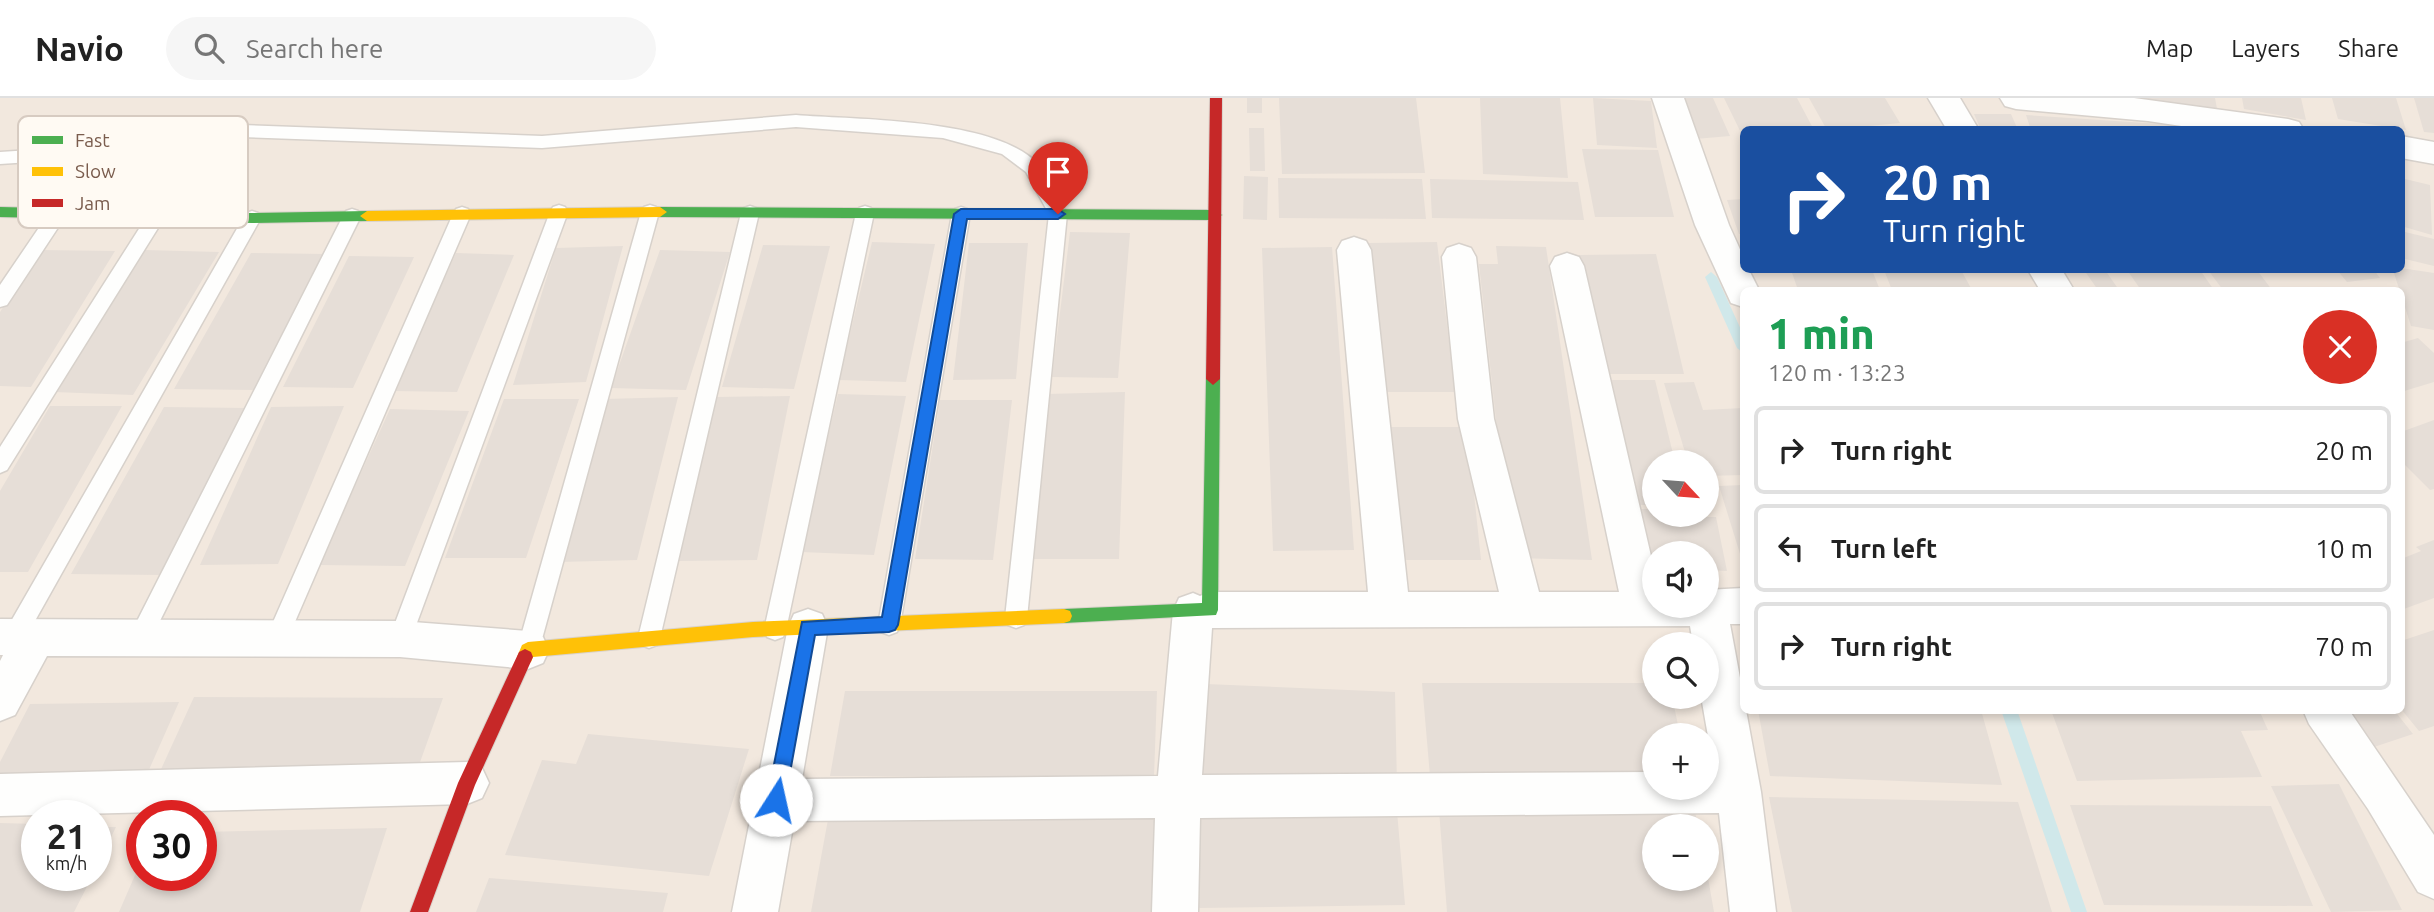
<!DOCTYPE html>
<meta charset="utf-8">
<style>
:root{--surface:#fff;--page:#f6f6f6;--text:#222;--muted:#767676;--line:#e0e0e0}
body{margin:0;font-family:Ubuntu,sans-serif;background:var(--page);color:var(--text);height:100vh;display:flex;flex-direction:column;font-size:26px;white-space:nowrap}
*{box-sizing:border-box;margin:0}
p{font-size:23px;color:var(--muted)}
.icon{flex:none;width:38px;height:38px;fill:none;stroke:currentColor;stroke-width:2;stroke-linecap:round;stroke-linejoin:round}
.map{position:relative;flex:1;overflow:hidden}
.panel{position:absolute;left:1740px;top:189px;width:665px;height:427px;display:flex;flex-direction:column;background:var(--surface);border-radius:10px;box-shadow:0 4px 10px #0003}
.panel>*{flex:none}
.guide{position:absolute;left:1740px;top:28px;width:665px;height:147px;border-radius:10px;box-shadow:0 4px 10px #0003;background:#1a4fa0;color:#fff;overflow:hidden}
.needle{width:46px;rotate:116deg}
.tools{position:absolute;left:1642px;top:352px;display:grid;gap:14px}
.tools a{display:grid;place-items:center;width:77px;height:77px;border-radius:50%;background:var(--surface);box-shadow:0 4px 10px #0003;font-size:35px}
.speed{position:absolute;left:21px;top:702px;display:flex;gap:14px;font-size:35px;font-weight:700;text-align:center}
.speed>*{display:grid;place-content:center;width:91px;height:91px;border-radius:50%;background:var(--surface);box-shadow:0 4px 10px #0003;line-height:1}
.speed small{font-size:18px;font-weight:400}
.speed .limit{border:10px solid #d22;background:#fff;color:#111}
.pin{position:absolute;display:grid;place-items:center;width:60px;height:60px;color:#fff;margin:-72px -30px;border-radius:50% 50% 50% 0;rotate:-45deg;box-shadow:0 0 7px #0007}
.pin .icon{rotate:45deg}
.me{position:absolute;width:77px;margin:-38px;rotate:10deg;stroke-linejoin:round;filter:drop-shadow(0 0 5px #0008)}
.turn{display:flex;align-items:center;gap:24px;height:147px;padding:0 28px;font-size:32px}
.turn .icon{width:91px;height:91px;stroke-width:2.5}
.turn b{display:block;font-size:49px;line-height:60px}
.round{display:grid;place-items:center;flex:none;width:74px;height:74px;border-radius:37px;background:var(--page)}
.summary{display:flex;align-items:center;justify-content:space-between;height:119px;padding:0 28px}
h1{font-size:42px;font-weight:800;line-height:52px;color:#1e9e55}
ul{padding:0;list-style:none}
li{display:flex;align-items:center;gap:21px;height:88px;margin:0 14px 10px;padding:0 14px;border:4px solid var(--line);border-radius:10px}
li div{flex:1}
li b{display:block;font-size:26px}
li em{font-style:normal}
header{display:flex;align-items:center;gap:42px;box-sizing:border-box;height:98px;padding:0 35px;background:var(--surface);border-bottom:2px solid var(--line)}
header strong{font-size:33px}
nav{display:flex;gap:38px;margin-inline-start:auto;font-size:24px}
.search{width:490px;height:63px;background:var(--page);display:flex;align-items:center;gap:18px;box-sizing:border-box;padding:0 24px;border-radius:38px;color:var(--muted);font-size:26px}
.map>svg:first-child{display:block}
.residential{fill:#f2e8de;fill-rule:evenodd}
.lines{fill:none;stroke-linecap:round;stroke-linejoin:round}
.stream{fill:#d0e8ea;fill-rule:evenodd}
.building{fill:#e6ded7}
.lane-casing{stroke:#d7d1cb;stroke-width:3}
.street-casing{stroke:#d7d1cb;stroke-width:3}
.fast-casing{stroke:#d9d2cb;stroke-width:2}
.slow-casing{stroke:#d9d2cb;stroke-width:2}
.jam-casing{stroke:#d9d2cb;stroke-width:2}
.lane{fill:#fefefd;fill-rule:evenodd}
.street{fill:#fefefd;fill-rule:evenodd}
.fast{fill:#4caf50;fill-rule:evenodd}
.slow{fill:#ffc107;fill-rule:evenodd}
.jam{fill:#c62828;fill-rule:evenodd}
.route{fill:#1a73e8;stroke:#114b97;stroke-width:2}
.key{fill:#fffaf3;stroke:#d7cbc1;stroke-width:2}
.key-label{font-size:19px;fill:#7a5c4d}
</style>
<header>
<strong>Navio</strong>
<div class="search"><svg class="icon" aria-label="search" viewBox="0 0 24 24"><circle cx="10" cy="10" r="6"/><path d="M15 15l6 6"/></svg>Search here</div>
<nav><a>Map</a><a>Layers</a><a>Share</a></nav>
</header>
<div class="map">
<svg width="2434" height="814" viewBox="0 0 2434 814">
<rect width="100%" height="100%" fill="#f9f5f0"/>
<!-- residential -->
<path class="residential" d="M 0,0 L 2434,0 L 2434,814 L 0,814 ZM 1743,32 L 2401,32 L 2401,172 L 1743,172 ZM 1743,192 L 2401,192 L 2401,612 L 1743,612 ZM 1654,364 L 1706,364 L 1706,416 L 1654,416 ZM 1654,455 L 1706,455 L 1706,508 L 1654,508 ZM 1654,546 L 1706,546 L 1706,598 L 1654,598 ZM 1654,637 L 1706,637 L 1706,690 L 1654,690 ZM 37,718 L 96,718 L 96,777 L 37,777 ZM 142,718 L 201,718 L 201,777 L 142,777 ZM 1654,728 L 1706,728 L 1706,780 L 1654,780 Z"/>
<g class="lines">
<!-- stream -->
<path class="stream" d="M 1711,174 L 1717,179 L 1743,236 L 1743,255 L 1737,250 L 1705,179 Z
M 2001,612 L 2017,612 L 2087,814 L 2071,814 Z"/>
</g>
<!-- building -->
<path class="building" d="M 1247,0 L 1262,0 L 1262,15 L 1247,15 Z
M 1279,0 L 1416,0 L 1425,75 L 1282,76 Z
M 1480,0 L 1560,0 L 1568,80 L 1483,76 Z
M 1593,0 L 1651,3 L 1657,50 L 1597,47 Z
M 1677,0 L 1713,0 L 1730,38 L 1695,41 Z
M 1724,0 L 1797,0 L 1814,32 L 1743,32 L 1743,39 Z
M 1809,0 L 1885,0 L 1900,25 L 1827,32 Z
M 2140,0 L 2215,0 L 2218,16 L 2141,4 Z
M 2242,0 L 2301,0 L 2306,22 L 2244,11 Z
M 2332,0 L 2396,0 L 2406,32 L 2338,21 Z
M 2414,0 L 2434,0 L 2434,35 L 2424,34 Z
M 1974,16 L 2011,16 L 2018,32 L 1981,32 Z
M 2026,17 L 2207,29 L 2207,32 L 2031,32 Z
M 1249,30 L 1264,30 L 1265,73 L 1250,73 Z
M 1582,51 L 1658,52 L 1674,119 L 1595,119 Z
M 1244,78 L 1268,79 L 1267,122 L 1243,121 Z
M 1278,80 L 1422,81 L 1426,121 L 1279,120 Z
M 2401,80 L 2430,87 L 2432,137 L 2401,128 Z
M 1430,81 L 1578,84 L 1584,122 L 1432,120 Z
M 1743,101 L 1743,136 L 1739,136 L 1727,102 Z
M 2401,133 L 2434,141 L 2434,168 L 2401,160 Z
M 1070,134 L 1130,135 L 1118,280 L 1052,279 Z
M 872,144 L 935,146 L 906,284 L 839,282 Z
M 1437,144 L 1455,294 L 1382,294 L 1369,145 Z
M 969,145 L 1028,145 L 1016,281 L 953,282 Z
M 763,147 L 830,148 L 794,291 L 722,289 Z
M 623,148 L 586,284 L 513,287 L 556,150 Z
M 1496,148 L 1546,149 L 1592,462 L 1511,460 L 1479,166 L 1498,166 Z
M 1332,149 L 1354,452 L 1273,453 L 1262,150 Z
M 40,152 L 115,153 L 31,289 L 0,288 L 0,214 Z
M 145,152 L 219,154 L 133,297 L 54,294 Z
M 660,152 L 730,154 L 686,292 L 611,290 Z
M 251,155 L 325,156 L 254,292 L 174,291 Z
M 456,155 L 514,157 L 457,294 L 393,293 Z
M 1656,156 L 1684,276 L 1601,276 L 1579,157 Z
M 349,158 L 414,159 L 353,290 L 283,289 Z
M 2401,170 L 2434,175 L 2434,232 L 2411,228 L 2393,172 Z
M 1791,172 L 1872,172 L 1880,192 L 1798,192 Z
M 1884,172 L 1961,172 L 1972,192 L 1892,192 Z
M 2084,172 L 2105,172 L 2119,192 L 2098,192 Z
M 2127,172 L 2200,172 L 2214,192 L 2141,192 Z
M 2208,172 L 2257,172 L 2272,192 L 2223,192 Z
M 2337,172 L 2374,172 L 2380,180 L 2347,184 Z
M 2418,240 L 2434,255 L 2434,284 L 2401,294 L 2401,245 Z
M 1604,282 L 1655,282 L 1675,364 L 1654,364 L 1654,407 L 1631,407 Z
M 1694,284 L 1703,312 L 1743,310 L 1743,377 L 1706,378 L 1706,364 L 1688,364 L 1664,285 Z
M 1125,294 L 1119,461 L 1034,461 L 1047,296 Z
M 838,296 L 906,298 L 874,457 L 801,454 Z
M 790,298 L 757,462 L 678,463 L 717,299 Z
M 678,299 L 637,462 L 559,464 L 605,301 Z
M 504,301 L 579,301 L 526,460 L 445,460 Z
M 940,302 L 1012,302 L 993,462 L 915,461 Z
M 50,308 L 122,308 L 28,474 L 0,474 L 0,393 Z
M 344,308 L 278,466 L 200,467 L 271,309 Z
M 164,309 L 246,310 L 161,477 L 71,476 Z
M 390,311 L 469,313 L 405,468 L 319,467 Z
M 2434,322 L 2434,391 L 2430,392 L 2401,363 L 2401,334 Z
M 1390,329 L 1467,329 L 1481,462 L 1399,462 Z
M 1743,387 L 1743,459 L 1741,459 L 1719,388 Z
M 1635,411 L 1654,411 L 1654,416 L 1663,416 L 1664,419 L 1716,419 L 1727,473 L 1706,472 L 1706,455 L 1654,455 L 1654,471 Z
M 2434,442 L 2434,500 L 2401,512 L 2401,461 L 2421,453 L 2416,449 Z
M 2434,532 L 2434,628 L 2419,633 L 2401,611 L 2401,543 Z
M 1422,585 L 1654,585 L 1654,598 L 1672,598 L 1680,637 L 1654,637 L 1654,677 L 1430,678 Z
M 1206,586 L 1395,594 L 1397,688 L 1199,679 Z
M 845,593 L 1157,593 L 1154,679 L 830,678 Z
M 194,599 L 443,600 L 414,681 L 157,680 Z
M 179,604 L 144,683 L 0,684 L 0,664 L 30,606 Z
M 1758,612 L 1981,612 L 2002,687 L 1770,678 Z
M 2051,612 L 2259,612 L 2268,632 L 2241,633 L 2262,679 L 2077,683 Z
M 2345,612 L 2394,612 L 2413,636 L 2374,649 Z
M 588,636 L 749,651 L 709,778 L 505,757 L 542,662 L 576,666 Z
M 2339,686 L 2402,812 L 2331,814 L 2271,688 Z
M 1769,699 L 2018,704 L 2052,814 L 1792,814 Z
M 2070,707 L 2271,708 L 2313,808 L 2104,807 Z
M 1439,712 L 1695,713 L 1698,728 L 1654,728 L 1654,780 L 1708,780 L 1714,814 L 1447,814 Z
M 1397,713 L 1405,807 L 1198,810 L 1199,715 Z
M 829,716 L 1160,718 L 1157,814 L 811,814 Z
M 0,725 L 37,726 L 37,777 L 93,777 L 74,814 L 0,814 Z
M 96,729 L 116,729 L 96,770 Z
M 387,730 L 360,814 L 119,814 L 142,761 L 142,777 L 201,777 L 201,734 Z
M 489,780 L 668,795 L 663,814 L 476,814 Z"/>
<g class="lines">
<defs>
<path id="lane" d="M 796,17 C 858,22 993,20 1037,65 C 1050,78 1058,100 1067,116 L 1027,520 L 1024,527 L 1016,530 L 1008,527 L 1005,520 L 1049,116 L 1026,74 L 1002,56 L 943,40 L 796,29 L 542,50 L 185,37 L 105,48 L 46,63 L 0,66 L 0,54 L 46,51 L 105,36 L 185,25 L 542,38 Z
M 59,107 L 65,109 L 68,114 L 65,119 L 7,207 L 0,209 L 0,187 L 53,109 Z
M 559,107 L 565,109 L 568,114 L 411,541 L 408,548 L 400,551 L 392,548 L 389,541 L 550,114 L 553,109 Z
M 650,107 L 656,109 L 659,114 L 539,552 L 536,559 L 528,562 L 520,559 L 517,552 L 641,114 L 644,109 Z
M 750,108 L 756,110 L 759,115 L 660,540 L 657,547 L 649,550 L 641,547 L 638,540 L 741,115 L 744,110 Z
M 865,108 L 871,110 L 874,115 L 786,532 L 783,539 L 775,542 L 767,539 L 764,532 L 856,115 L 859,110 Z
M 462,109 L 468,111 L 471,116 L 288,540 L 285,547 L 277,550 L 269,547 L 266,540 L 453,116 L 456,111 Z
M 961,109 L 967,111 L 970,116 L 900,527 L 897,534 L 889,537 L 881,534 L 878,527 L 952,116 L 955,111 Z
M 157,110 L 163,112 L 166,117 L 163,122 L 7,372 L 0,375 L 0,349 L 151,112 Z
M 352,111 L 358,113 L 361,118 L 148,547 L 140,550 L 132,547 L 129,540 L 132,533 L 343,118 L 346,113 Z
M 252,113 L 258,115 L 261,120 L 22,546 L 14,549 L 6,546 L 3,539 L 6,532 L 246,115 Z"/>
<path id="street" d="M 1652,0 L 1684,0 L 1729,127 L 1743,158 L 1743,172 L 1749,172 L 1759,192 L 1743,192 L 1743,209 L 1731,205 L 1695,127 Z
M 1928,0 L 1960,0 L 1979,32 L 1947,32 Z
M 2000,0 L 2134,0 L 2288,21 L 2299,24 L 2304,32 L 2208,32 L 2148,23 L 2016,11 L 2005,8 Z
M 2401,38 L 2434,44 L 2434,66 L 2401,60 Z
M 1354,139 L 1366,143 L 1371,152 L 1408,494 L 1499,494 L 1458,321 L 1442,159 L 1447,150 L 1459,146 L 1471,150 L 1476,159 L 1494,321 L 1539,494 L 1619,494 L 1550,168 L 1555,159 L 1567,155 L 1579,159 L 1584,168 L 1654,471 L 1654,508 L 1706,508 L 1706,492 L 1743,490 L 1743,526 L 1730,526 L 1743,596 L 1743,612 L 1746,612 L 1761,694 L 1776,814 L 1730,814 L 1719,715 L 1200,720 L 1198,814 L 1152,814 L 1155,720 L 794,723 L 778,814 L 732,814 L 788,529 L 794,516 L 808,511 L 822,516 L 828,529 L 802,681 L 1158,678 L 1173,513 L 1179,500 L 1193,495 L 1200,498 L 1210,494 L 1368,494 L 1337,152 L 1342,143 ZM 1690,528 L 1693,546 L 1706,546 L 1706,598 L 1701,598 L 1714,673 L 1706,673 L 1706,690 L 1654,690 L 1654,674 L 1202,677 L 1212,530 Z
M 2028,172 L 2062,172 L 2074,192 L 2040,192 Z
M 0,521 L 400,523 L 528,533 L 543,539 L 549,552 L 543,565 L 528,571 L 400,559 L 47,558 L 15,617 L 0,623 L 0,563 L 3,557 L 0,557 Z
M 2303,612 L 2349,612 L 2434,737 L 2434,801 L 2418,794 L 2368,711 L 2309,626 Z
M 467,664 L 482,670 L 489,685 L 482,700 L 467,706 L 0,718 L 0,676 Z"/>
<path id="fast" d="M 0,109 L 252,115 L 367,113 L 374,118 L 367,123 L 252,125 L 0,119 Z
M 660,109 L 1215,112 L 1222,117 L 1215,122 L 660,119 L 653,114 Z
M 1213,275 L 1220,281 L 1218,512 L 1216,517 L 1064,525 L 1058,523 L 1056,518 L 1058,513 L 1064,511 L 1202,505 L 1206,281 Z"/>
<path id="slow" d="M 660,109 L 667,114 L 660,119 L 367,123 L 360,118 L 367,113 Z
M 1064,511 L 1070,513 L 1072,518 L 1070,523 L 1064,525 L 753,539 L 533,559 L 531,564 L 525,567 L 519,564 L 517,559 L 522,547 L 528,544 L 753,524 Z"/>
<path id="jam" d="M 1210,0 L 1222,0 L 1220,281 L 1213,287 L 1206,281 Z
M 525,551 L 531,554 L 533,559 L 475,687 L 428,814 L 410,814 L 458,685 L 519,554 Z"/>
</defs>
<!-- lane casing -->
<use href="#lane" class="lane-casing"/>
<!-- street casing -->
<use href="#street" class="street-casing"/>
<!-- fast casing -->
<use href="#fast" class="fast-casing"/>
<!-- slow casing -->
<use href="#slow" class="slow-casing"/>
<!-- jam casing -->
<use href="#jam" class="jam-casing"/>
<!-- lane -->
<use href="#lane" class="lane"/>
<!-- street -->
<use href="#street" class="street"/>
<!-- fast -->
<use href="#fast" class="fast"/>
<!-- slow -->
<use href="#slow" class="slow"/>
<!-- jam -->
<use href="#jam" class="jam"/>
</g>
<!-- route -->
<path class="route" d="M 961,111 L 1058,111 L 1065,116 L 1058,121 L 967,121 L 898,527 L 895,532 L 889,534 L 815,537 L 785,702 L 783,708 L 776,711 L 770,708 L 767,702 L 802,524 L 882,519 L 954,116 Z"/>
<!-- legend -->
<rect x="18" y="18" width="230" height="112" rx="10" class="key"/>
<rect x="32" y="38" width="31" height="8" fill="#4caf50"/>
<rect x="32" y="69" width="31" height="9" fill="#ffc107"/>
<rect x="32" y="101" width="31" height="8" fill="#c62828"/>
<g class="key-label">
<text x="75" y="49">Fast</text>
<text x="75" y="80">Slow</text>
<text x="75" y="112">Jam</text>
</g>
</svg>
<div class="tools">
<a><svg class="needle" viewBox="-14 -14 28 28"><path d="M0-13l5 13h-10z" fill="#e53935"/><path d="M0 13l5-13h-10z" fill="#767676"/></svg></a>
<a><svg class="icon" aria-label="sound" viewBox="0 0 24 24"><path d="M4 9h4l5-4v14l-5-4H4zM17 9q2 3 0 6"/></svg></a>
<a><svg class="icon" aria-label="search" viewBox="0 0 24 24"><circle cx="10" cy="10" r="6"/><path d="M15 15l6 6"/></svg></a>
<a>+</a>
<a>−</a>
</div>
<div class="speed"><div>21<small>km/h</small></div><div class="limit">30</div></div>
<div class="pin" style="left:1058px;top:116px;background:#d93025"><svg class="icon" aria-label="arrive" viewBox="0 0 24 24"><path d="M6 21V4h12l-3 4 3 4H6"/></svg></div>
<svg class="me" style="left:776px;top:702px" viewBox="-20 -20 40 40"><circle r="19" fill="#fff"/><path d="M0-13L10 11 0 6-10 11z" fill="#1a73e8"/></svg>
<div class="guide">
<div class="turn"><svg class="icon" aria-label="right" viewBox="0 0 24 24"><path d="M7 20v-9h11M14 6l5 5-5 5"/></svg><div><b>20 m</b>Turn right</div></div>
</div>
<section class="panel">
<div class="summary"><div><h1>1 min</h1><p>120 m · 13:23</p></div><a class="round" style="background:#d93025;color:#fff"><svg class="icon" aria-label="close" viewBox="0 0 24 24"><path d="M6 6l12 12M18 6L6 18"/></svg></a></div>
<ul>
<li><svg class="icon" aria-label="right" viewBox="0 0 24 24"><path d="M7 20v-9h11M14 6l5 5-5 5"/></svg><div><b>Turn right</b></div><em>20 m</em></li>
<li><svg class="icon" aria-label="left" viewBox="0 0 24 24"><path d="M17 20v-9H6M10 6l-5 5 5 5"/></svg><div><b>Turn left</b></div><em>10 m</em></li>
<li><svg class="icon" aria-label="right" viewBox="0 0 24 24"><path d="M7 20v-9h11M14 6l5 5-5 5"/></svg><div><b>Turn right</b></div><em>70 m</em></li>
</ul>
</section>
</div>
